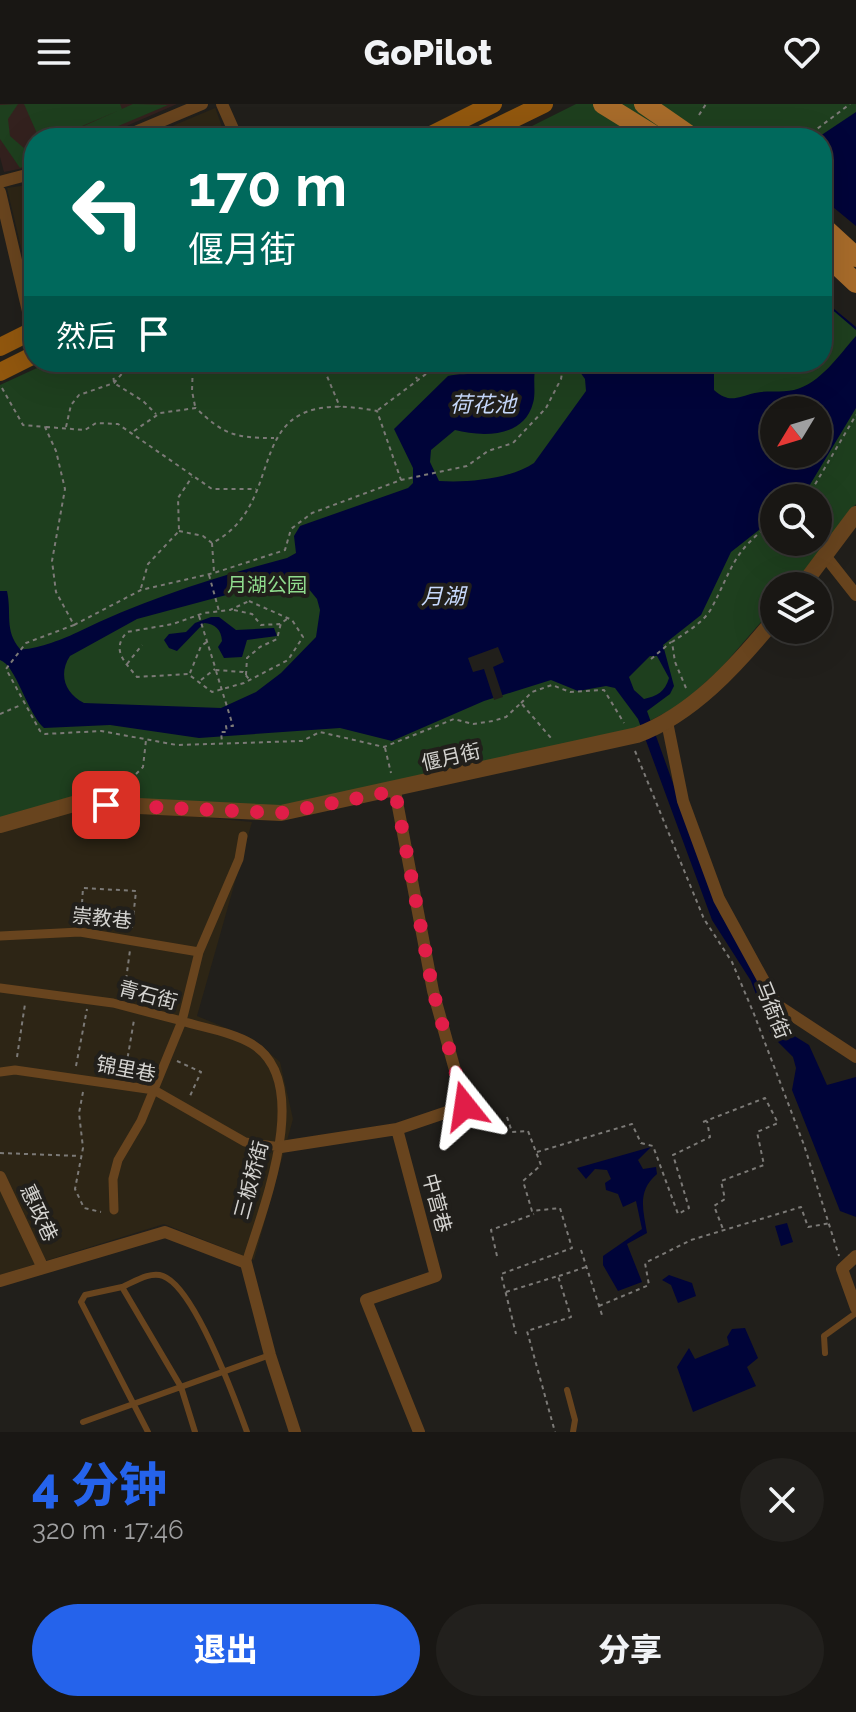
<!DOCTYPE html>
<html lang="zh">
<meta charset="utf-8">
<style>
:root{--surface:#191714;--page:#22201d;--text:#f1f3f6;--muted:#9f9fa0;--line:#373634;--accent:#2563eb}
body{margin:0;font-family:Raleway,"Noto Sans SC",sans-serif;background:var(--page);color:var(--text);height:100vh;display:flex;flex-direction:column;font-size:30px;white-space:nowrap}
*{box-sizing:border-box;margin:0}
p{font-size:26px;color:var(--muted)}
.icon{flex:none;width:44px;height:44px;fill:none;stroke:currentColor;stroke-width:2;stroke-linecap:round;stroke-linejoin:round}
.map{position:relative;height:1328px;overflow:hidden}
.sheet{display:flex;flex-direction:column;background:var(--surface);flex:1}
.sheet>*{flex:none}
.top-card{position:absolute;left:24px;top:24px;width:808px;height:244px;border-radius:32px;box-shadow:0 8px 32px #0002,0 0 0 2px var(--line);background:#00695c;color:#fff;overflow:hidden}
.needle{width:52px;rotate:232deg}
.controls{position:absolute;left:760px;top:292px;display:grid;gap:16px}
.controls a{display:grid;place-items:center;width:72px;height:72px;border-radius:50%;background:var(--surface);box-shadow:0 8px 32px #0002,0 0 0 2px var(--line);font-size:40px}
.pin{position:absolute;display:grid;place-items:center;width:68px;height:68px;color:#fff;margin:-34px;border-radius:16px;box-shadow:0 4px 12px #0006}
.me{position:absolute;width:88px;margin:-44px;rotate:345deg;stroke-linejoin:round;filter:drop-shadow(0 0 6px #0008)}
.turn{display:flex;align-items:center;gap:28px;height:168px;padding:0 32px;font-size:36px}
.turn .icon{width:104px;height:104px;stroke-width:2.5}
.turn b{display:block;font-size:56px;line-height:68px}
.then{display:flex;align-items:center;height:76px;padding:0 32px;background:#0003;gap:16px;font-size:30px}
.round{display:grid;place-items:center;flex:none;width:84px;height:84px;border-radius:42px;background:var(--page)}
.overview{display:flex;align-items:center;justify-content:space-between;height:136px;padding:0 32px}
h1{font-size:48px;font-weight:800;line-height:60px;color:var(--accent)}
.action{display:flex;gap:16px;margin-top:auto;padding:16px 32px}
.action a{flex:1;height:92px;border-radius:48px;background:var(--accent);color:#fff;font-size:32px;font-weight:800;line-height:92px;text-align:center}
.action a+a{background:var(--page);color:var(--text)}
header{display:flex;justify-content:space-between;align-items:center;height:104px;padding:0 32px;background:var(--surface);font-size:36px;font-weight:800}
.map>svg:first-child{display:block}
.commercial{fill:#2d2515}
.education{fill:#33211e}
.green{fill:#1e3f1e;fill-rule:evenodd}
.water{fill:#000439;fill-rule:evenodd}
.pier{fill:#211f1b}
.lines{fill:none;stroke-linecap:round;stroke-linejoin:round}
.path{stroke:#7c7a77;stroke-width:2;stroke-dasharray:4 4;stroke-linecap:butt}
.service{stroke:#68441e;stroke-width:6}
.pedestrian{stroke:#68441e;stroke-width:9}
.minor{stroke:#68441e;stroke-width:12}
.tertiary{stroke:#68441e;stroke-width:16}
.secondary{stroke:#91570e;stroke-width:18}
.primary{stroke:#a76b2a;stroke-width:20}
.route{stroke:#e11d48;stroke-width:14;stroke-dasharray:0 25.2}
.labels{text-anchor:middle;stroke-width:8;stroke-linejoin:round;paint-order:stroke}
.park-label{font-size:20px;fill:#8fdb8d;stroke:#211f1b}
.street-label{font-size:20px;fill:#d4d3d0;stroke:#211f1b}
.water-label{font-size:22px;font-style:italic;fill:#c7d9fc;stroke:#211f1b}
</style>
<header><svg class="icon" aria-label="menu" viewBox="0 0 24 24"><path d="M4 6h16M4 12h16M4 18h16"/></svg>GoPilot<svg class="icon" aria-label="heart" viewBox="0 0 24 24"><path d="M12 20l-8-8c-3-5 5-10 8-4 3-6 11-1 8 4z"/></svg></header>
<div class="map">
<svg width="856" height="1328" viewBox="0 0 856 1328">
<rect width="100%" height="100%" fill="#211f1b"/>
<!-- commercial -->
<path class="commercial" d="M 215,3 L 226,34 L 144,34 L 215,4 Z
M 34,80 L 34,198 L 7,84 Z
M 84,702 L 252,718 L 197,912 L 253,935 L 280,958 L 293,1015 L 254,1156 L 164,1120 L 0,1171 L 0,727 Z"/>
<!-- education -->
<path class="education" d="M 0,0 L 177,0 L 99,34 L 34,34 L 34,62 L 4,68 L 0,53 Z"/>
<!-- green -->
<path class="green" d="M 18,0 L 8,15 L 10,32 L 25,45 L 34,44 L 34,58 L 20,64 L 0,35 L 0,1 Z
M 24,0 L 120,0 L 122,5 L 54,34 L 39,34 Z
M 133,0 L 168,1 L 90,34 L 57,34 Z
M 576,0 L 856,0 L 856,400 L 792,482 L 774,482 L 774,503 L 722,563 L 682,600 L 634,625 L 280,705 L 77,697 L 0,717 L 0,281 L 50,258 L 822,258 L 822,34 L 508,34 ZM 774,306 L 818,306 L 818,350 L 774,350 ZM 774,394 L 818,394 L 818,438 L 774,438 Z"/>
<!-- water -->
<path class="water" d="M 856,8 L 856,226 L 822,197 L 822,34 L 817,34 Z
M 856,232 L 856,304 L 802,394 L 774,394 L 774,414 L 731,448 L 701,511 L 663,541 L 674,582 L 670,590 L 647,607 L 720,810 L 748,853 L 776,914 L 788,928 L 809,941 L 827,981 L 856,973 L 856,1113 L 840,1107 L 792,986 L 796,964 L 793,953 L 771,931 L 751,877 L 712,816 L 638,615 L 615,584 L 606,582 L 578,587 L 551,576 L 484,597 L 392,637 L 340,624 L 199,634 L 110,621 L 44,624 C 27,609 16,561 0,556 L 0,487 L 7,487 C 12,510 4,526 20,545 C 33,547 66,534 78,528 C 145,495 215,473 287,454 L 296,449 L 294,432 L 300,422 L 408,384 L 413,379 L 413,364 L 394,325 L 448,272 C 470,267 498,276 515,258 L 714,258 L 714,286 C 730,300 737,293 755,289 C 767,286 781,289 794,286 C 821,279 838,252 856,232 ZM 545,259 L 575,261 L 585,275 L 586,287 L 534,359 C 510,375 468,379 439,377 L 430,358 L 431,346 L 455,326 C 482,333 524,334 533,299 C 536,289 533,277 535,266 ZM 774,306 L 818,306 L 818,350 L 774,350 ZM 299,480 L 308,484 L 317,495 L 320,506 L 316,533 L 281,569 L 256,588 L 221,604 L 84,599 C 65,590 58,570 70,552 L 137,515 L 260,482 ZM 650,552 L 657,552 L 669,574 C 665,588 657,592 644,595 L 634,586 L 629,573 Z
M 211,513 L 219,513 L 236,526 L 274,524 L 277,532 L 247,536 L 242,553 L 224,554 L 218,543 L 222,537 C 221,525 215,520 204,519 L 177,547 L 169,544 L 164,536 L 169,530 L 186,528 L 195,519 Z
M 651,1043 L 638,1056 L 643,1065 L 656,1063 L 657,1070 C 637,1087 643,1105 647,1129 L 627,1140 L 642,1178 L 618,1187 L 603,1161 L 603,1152 L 642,1125 L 636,1097 L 623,1103 L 618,1090 L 606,1086 L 605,1079 L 611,1075 L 607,1066 L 595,1065 L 586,1075 L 577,1064 Z
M 787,1119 L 793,1138 L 781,1142 L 775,1122 Z
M 669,1171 L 692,1179 L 696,1192 L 678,1199 L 671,1181 L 662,1176 Z
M 745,1224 L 758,1254 L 747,1263 L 756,1282 L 693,1308 L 677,1263 L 689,1244 L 695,1255 L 729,1241 L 727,1233 L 732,1225 Z"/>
<!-- pier -->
<path class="pier" d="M 822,94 L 856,122 L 856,223 L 822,195 Z
M 498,543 L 504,558 L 493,563 L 503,593 L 494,596 L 484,565 L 473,568 L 468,554 Z"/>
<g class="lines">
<!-- path -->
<path class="path" d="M 699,11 L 706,0
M 805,34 L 850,0
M 112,258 L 114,279 L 143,297 L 156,310
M 193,258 L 192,287 L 195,302
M 321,258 L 340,303
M 410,258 L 417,275
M 2,284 L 23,321 L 45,323 L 56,347 L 65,385 L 52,457 L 56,488 L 74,521 L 26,539 L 6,565 L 40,627 L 45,630 L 101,627 L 177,641 L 302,637 L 320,628 L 384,643 L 454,615 L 473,620 L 493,617 L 506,613 L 521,599 L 551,634
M 378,306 L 442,258
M 46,323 L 85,326 L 96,319 L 118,320 L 212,385 L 256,385
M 66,323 L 71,301 L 79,291 L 114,279 L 126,265 L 147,258
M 134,327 L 160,309 L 196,304 C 224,331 235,334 274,334
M 807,394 L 856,311
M 179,427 L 203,432 L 212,439 C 295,397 232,279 377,307 L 401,376
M 212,439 L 214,468
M 209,471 L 219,507
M 141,484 L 148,460 L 179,427 L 178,394 L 192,373
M 249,497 L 292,516 L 303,533 L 288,556 L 244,579 L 212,588 L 188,570 L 137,573 C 124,557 111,546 127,528 L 173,520 L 204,509 L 230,506 Z
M 234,506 L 252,510 L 261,521 L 280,520 L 287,515
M 199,512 L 216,566 L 243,568 L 249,575
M 74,521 L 141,486 L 214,469 L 285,446 L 291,425 L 312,409 L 401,376 L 467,362 L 488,347 L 513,339 L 546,304 L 561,275 L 564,258
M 651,555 L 671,538
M 127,560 L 142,541
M 216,567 L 233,622 L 226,622 L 227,628 L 221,628 L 222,638
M 190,569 L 201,542 L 207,538
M 246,571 L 247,554 L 260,543 L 277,535 L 281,519
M 201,576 L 215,565
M 686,584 L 675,558 L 672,538 C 685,529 703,519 711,505 C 733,464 732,447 774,418
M 521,599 L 532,588 L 552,581 L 570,588 L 604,586 L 624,619
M 0,610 L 21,601
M 385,644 L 391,669
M 635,647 L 704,815 L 732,858 L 754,910 L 804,1041 L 839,1152
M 119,687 L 143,663 L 146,636
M 81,815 L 83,784 L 136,787 L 132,824
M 124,891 L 130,846
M 17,953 L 25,900
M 177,957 L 201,968 L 190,992
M 76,962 L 87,905
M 125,969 L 134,916
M 83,988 L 79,1009 L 83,1044 L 75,1085 L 84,1104 L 101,1108
M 507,1013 L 512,1028 L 528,1027 L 541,1061 L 523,1077 L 532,1107 L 560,1104 L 572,1144 L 501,1170 L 516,1230
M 703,1018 L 765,994 L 778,1019 L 757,1028 L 764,1061 L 721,1077 L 725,1095 L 714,1102 L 723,1125
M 537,1048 L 632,1020 L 641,1039 L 653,1042 L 678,1110 L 689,1104 L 673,1051 L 710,1033 L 707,1017
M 0,1049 L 80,1052
M 581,1146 L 602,1211
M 497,1152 L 491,1126 L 534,1110
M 559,1172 L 586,1163
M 506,1188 L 558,1172 L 571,1213 L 527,1227 L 555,1328
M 599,1202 L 649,1181 L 645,1159 L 691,1136 L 801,1103 L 808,1123 L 831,1119"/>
<!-- service -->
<path class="service" d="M 122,1183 C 134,1178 150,1167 163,1172 C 195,1184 235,1295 247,1328
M 825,1249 L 824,1232 L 856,1209
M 567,1286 L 575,1316 L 573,1328
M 83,1318 L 270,1251
M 148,1328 L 81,1198 L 85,1191 L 122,1183 L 181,1283 L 195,1328"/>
<!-- pedestrian -->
<path class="pedestrian" d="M 243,732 L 239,755 L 199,848 L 182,917 C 204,924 232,928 252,940 C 315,978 262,1106 246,1159
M 0,832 L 80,828 L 199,848
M 0,884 L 113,899 L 182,917 L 141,1017 L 118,1056 L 113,1075 L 114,1106
M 0,968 L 15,966 L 154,986 L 245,1038 L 281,1043"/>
<!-- minor -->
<path class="minor" d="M 222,0 L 237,34
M 121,34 L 202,0
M 0,78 L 34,69
M 0,88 L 34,233
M 826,453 L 856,491
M 667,618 L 683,697 L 719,795 L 777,901 L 856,953
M 395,687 L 433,887 L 465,1002 L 397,1025 L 436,1172 L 366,1196 L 419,1328
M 281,1043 L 397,1025
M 0,1073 L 42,1162
M 856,1152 L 842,1165 L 856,1204
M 0,1177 L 165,1128 L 246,1159 L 270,1251 L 295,1328"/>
<!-- tertiary -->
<path class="tertiary" d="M 802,482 L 856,410
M 0,721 L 77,699 L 281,709 L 637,631 C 692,611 737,561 774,516"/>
<!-- secondary -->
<path class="secondary" d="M 425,34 L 493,0
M 474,34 L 544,0
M 0,243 L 34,226
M 0,268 L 34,251"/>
<!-- primary -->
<path class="primary" d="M 603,0 L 658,34
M 644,0 L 693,34
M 822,122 L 856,153
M 822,147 L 856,179"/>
</g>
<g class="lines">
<!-- route -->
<path class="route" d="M 106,701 L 281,709 L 395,687 L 433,887 L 465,1002"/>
</g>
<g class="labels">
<!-- park labels -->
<g class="park-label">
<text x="267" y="488">月湖公园</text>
</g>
<!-- street labels -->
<g class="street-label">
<text transform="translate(451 653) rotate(-13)" y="7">偃月街</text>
<text transform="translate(102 814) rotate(6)" y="7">崇教巷</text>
<text transform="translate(148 891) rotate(15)" y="7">青石街</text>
<text transform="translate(773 906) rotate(68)" y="7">马衙街</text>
<text transform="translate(126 965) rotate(11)" y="7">锦里巷</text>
<text transform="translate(251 1076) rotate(-75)" y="7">三板桥街</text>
<text transform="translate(437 1099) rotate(75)" y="7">中营巷</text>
<text transform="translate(39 1109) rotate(65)" y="7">惠政巷</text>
</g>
<!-- water labels -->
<g class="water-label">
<text x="483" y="308">荷花池</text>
<text x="443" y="500">月湖</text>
</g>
</g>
</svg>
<div class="controls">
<a><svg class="needle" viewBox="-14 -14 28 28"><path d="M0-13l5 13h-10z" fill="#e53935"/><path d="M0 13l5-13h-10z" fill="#9f9fa0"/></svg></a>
<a><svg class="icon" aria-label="search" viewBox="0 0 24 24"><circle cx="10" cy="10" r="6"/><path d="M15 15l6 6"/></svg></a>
<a><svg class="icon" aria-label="layers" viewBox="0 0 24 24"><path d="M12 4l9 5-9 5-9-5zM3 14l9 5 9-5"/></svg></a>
</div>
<div class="pin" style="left:106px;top:701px;background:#d93025"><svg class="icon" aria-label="arrive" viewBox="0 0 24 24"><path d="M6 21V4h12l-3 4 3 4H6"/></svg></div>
<svg class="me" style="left:465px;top:1002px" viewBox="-20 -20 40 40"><path d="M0-17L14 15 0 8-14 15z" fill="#e11d48" stroke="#fff" stroke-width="4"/></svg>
<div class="top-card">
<div class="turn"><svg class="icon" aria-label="left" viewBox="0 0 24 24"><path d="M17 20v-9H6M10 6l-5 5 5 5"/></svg><div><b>170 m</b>偃月街</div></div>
<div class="then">然后<svg class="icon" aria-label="arrive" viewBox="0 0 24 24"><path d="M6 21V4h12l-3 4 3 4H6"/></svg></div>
</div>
</div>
<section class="sheet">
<div class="overview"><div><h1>4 分钟</h1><p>320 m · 17:46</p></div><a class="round"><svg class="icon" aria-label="close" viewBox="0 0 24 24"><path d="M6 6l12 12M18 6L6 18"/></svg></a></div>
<div class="action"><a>退出</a><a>分享</a></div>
</section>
